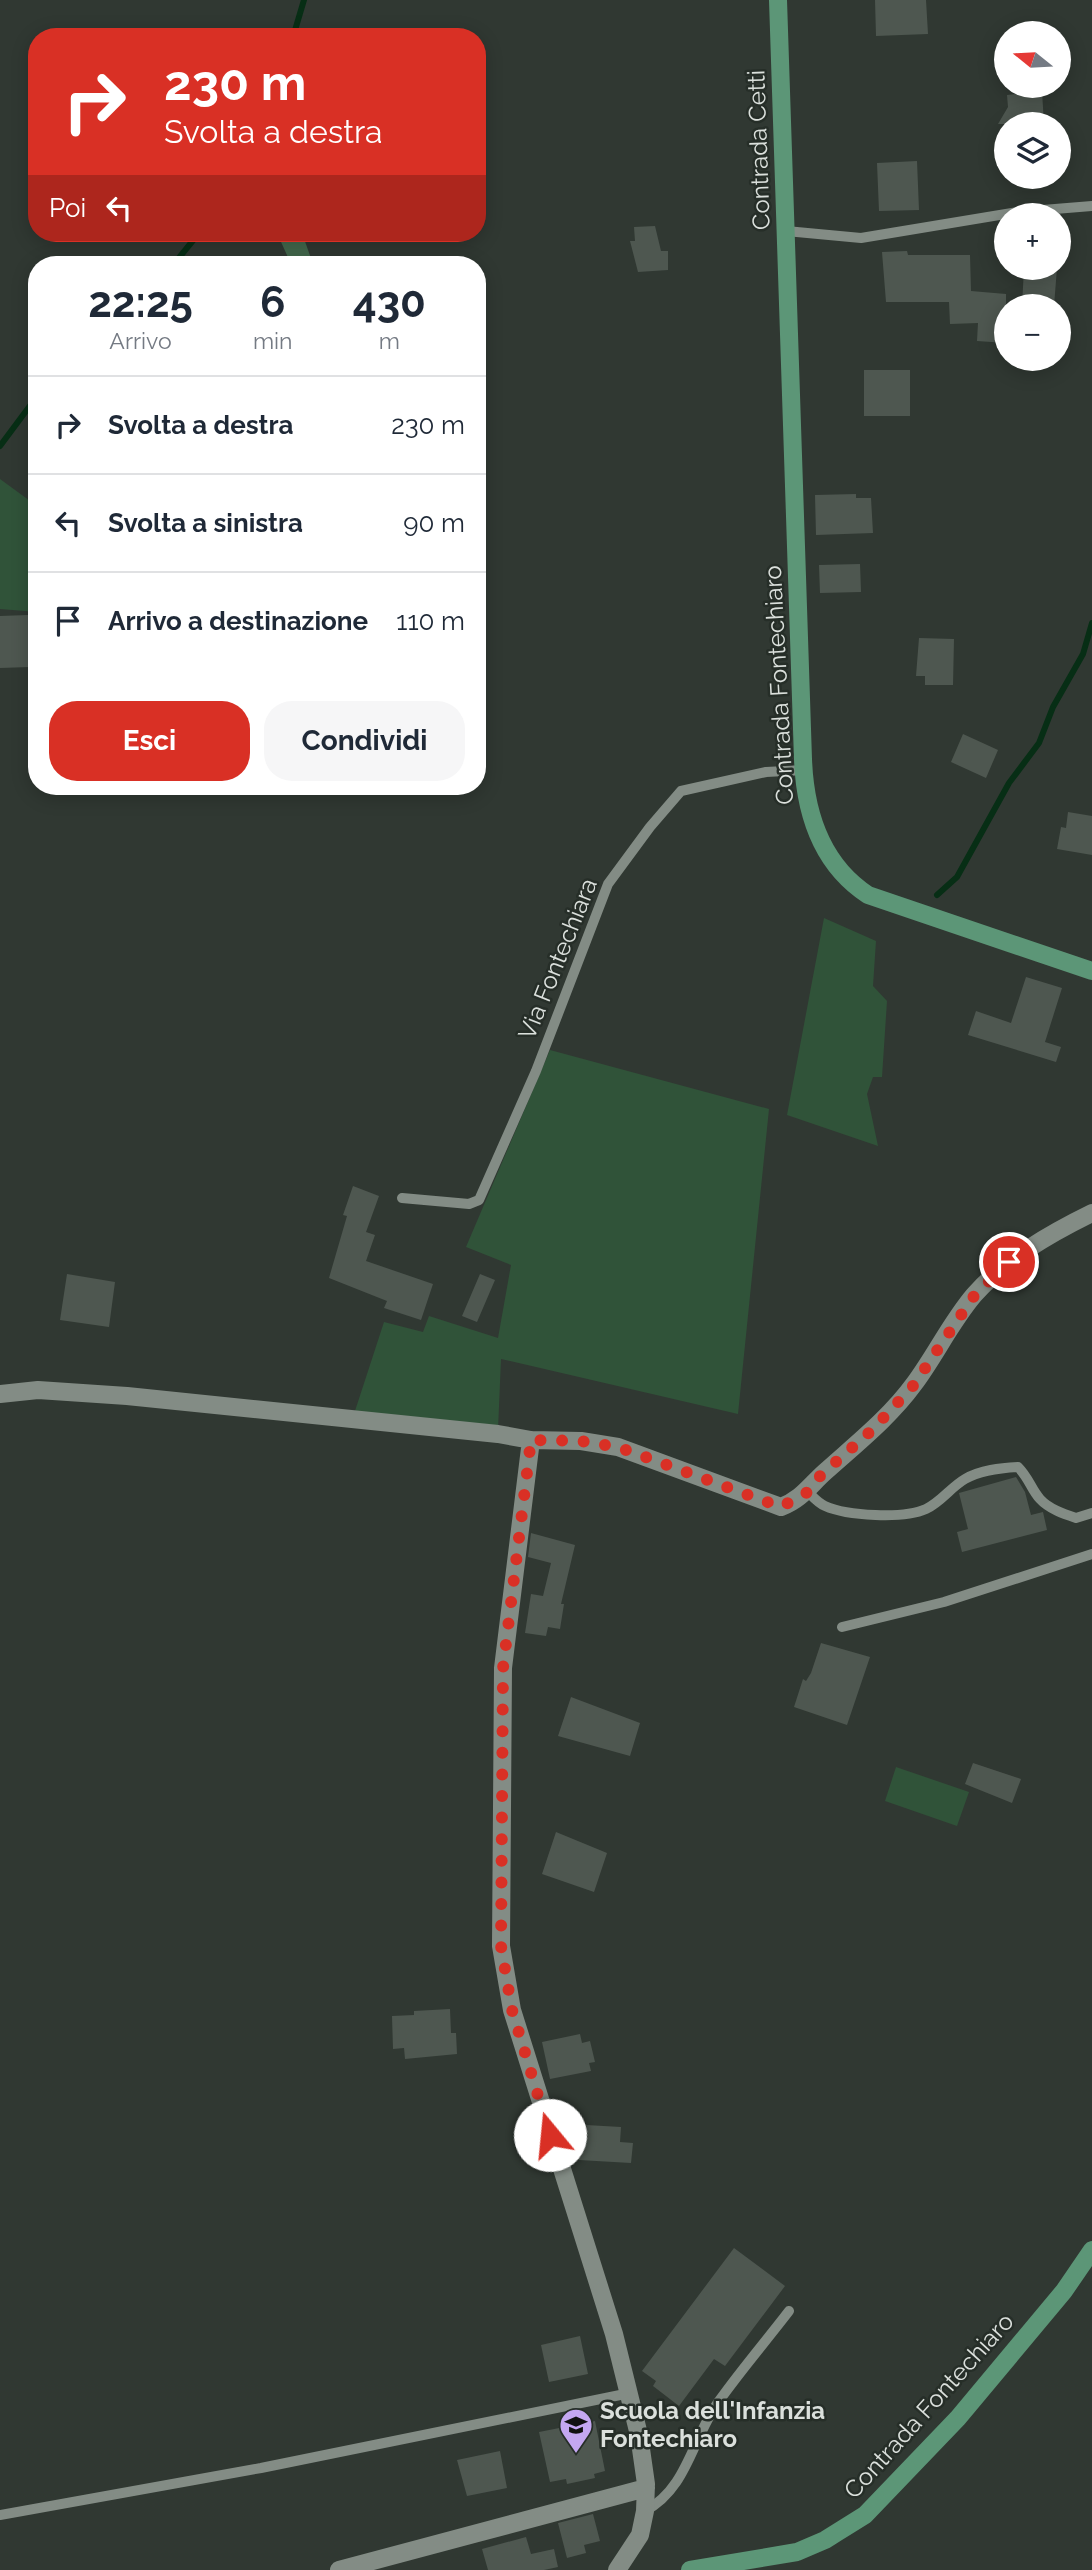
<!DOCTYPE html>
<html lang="it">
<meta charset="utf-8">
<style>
:root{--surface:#fff;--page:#f6f6f7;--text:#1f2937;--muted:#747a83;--line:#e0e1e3;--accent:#d93025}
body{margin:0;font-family:Raleway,sans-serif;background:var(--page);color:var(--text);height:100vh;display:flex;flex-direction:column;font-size:26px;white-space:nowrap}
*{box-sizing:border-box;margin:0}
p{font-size:23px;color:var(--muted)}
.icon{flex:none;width:38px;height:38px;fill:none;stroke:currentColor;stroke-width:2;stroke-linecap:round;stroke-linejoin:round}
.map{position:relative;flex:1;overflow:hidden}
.side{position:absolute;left:28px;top:256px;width:458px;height:539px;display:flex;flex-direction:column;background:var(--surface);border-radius:28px;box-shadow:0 4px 18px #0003}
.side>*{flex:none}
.guide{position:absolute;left:28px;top:28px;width:458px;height:214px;border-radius:28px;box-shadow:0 4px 18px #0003;background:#d93025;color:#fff;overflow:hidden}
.needle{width:46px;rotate:288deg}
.fabs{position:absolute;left:994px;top:21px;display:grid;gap:14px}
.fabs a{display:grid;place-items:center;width:77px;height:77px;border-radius:50%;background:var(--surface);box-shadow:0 4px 18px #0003;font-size:35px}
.pin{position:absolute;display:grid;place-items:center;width:60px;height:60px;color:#fff;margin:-30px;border:4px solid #fff;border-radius:50%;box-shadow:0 2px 7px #0007}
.me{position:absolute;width:77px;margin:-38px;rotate:343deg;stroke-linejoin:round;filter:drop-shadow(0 0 5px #0008)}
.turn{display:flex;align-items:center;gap:24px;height:147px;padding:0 21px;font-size:32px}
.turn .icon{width:91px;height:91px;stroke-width:2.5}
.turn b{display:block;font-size:49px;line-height:60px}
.then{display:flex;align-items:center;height:66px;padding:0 21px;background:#0003;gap:14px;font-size:26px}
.eta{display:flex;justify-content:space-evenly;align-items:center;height:119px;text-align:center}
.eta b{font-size:42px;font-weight:700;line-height:49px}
.primary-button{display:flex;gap:14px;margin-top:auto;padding:14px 21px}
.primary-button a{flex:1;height:80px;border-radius:28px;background:var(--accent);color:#fff;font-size:28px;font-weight:700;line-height:80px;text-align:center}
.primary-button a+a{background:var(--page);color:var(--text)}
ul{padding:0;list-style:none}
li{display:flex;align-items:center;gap:21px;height:98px;padding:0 21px;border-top:2px solid var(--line)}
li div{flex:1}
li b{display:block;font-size:26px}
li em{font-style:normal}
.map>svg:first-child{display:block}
.green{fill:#305339}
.forest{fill:#43694d}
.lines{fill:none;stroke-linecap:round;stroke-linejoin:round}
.stream{stroke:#072e15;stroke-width:6}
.building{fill:#4e5750}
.service{stroke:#838c85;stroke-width:10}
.minor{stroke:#838c85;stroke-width:18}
.secondary{stroke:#5c9677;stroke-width:18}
.route{stroke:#d93025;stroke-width:12;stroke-dasharray:0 21.6}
.labels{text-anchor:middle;stroke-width:5;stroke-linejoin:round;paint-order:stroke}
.street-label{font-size:24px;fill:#dbe0dc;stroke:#262e28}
.poi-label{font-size:24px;font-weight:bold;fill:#dbe0dc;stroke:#262e28;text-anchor:start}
</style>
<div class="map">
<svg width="1092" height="2570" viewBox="0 0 1092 2570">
<rect width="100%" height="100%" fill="#303832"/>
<!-- green -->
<path class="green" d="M 0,479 L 37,506 L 37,612 L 0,609 Z
M 824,918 L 876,941 L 873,986 L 887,1001 L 882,1077 L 873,1077 L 867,1094 L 878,1146 L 787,1115 Z
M 550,1050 L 769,1109 L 738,1414 L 501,1359 L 498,1430 L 354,1414 L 384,1322 L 423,1332 L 429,1316 L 498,1338 L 511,1265 L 466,1247 Z
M 896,1767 L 969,1792 L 957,1826 L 885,1801 Z"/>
<!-- forest -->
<path class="forest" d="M 277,233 L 302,233 L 313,264 L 291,264 Z"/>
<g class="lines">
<!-- stream -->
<path class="stream" d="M 293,37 L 304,0
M 174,264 L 199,233
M 0,446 L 35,399
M 937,895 L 957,877 L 1009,783 L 1039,743 L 1053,707 L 1083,654 L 1092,623"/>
</g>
<!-- building -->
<path class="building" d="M 875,0 L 926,0 L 928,34 L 876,36 Z
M 1042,91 L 1044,124 L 998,124 L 1008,107 L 1007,95 Z
M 917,161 L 919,210 L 879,211 L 877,163 Z
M 655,226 L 661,251 L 668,251 L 668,270 L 638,272 L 630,241 L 635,241 L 634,227 Z
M 907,251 L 908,255 L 970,255 L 971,291 L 1006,294 L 1006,343 L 977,341 L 978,323 L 950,324 L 949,302 L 886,302 L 882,252 Z
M 1024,268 L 1057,268 L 1054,306 L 1022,306 Z
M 864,370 L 910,370 L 910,416 L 864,416 Z
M 856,494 L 856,498 L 871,498 L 873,533 L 816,535 L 815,495 Z
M 860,564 L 861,592 L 820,593 L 819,565 Z
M 28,615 L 30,667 L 0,668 L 0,616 Z
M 919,638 L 954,639 L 953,685 L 925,685 L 925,676 L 916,676 Z
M 963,734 L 998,750 L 986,778 L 951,762 Z
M 1068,812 L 1092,816 L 1092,855 L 1057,849 L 1061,827 L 1066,828 Z
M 1026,977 L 1062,988 L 1045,1042 L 1061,1047 L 1056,1062 L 968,1035 L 976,1011 L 1011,1023 Z
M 353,1186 L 379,1196 L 366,1232 L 375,1235 L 366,1261 L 433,1284 L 421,1320 L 384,1308 L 387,1301 L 329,1278 L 347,1216 L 343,1215 Z
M 67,1274 L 115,1282 L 109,1327 L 60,1320 Z
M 480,1274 L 495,1280 L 477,1322 L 462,1316 Z
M 1016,1477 L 1025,1492 L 1031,1515 L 1043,1512 L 1047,1530 L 962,1552 L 957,1532 L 968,1529 L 959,1493 Z
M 531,1533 L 575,1545 L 561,1604 L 564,1604 L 560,1629 L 548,1627 L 546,1636 L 525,1633 L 531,1594 L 543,1596 L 551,1563 L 528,1557 Z
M 821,1643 L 870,1657 L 847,1725 L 794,1707 L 803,1679 L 806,1681 L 811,1673 Z
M 571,1697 L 640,1723 L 630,1756 L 558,1736 Z
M 973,1763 L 1021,1779 L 1012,1803 L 965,1784 Z
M 556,1832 L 607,1853 L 594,1892 L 542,1874 Z
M 450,2009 L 451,2033 L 456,2033 L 457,2054 L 405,2059 L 404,2048 L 393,2049 L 392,2016 L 414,2015 L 414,2011 Z
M 580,2034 L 582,2043 L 590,2041 L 595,2062 L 589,2063 L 591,2071 L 550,2079 L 542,2042 Z
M 586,2125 L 621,2127 L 620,2142 L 633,2143 L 631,2163 L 579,2160 L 580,2140 L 585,2140 Z
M 734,2248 L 785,2286 L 725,2366 L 714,2359 L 679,2406 L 653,2386 L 656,2381 L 642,2371 Z
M 580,2336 L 588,2374 L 549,2382 L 541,2345 Z
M 595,2421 L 605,2471 L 594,2474 L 595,2478 L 567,2484 L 566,2479 L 550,2482 L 539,2432 Z
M 500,2451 L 507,2488 L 467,2496 L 457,2460 Z
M 593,2514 L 600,2541 L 584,2545 L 586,2553 L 567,2558 L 558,2523 Z
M 526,2537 L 531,2554 L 554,2549 L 558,2567 L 544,2570 L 488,2570 L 482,2549 Z"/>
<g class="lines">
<!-- service -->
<path class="service" d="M 786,231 L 861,238 L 1018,212 L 1092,206
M 402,1198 L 469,1204 L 479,1200 L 536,1071 L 608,884 L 650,827 L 681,791 L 766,772 L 804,770
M 808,1492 C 813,1497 818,1503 825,1506 C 847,1516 904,1519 926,1509 C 941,1502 951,1487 965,1479 C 981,1470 1000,1468 1018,1467 C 1029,1478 1031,1489 1040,1499 C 1049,1509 1064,1514 1076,1518 L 1092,1513
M 842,1627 L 944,1602 L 1092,1554
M 645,2511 C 688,2488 692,2438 719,2401 C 741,2370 766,2341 789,2311
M 0,2515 L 261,2468 L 630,2393"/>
<!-- minor -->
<path class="minor" d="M 0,1394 L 38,1390 L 127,1396 L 498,1434 L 531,1440 L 581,1441 L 618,1447 L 781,1507 C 802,1499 810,1485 826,1471 C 856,1444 890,1417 914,1384 C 935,1356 951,1322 974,1295 C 1006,1259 1049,1234 1092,1213
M 531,1440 L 503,1668 L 501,1946 L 512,2010 L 614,2334 L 639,2435 L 646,2484 L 645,2511 L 640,2535 L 617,2570
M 339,2570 L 646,2488"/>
<!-- secondary -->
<path class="secondary" d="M 778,0 L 803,759 C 805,814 821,864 868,895 L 1092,971
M 690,2570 L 797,2552 L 825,2540 L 865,2515 L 958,2418 L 1064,2291 L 1092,2250"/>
</g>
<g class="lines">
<!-- route -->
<path class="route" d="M 550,2135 L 512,2010 L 501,1946 L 503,1668 L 531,1440 L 581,1441 L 618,1447 L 781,1507 L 808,1492 L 819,1477 L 872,1430 L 913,1386 L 974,1296 L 1009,1262"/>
</g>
<!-- icons -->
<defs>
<symbol id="school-pin" viewBox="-11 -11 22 30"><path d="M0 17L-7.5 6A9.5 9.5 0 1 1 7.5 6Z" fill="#c4a7f1" stroke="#262e28"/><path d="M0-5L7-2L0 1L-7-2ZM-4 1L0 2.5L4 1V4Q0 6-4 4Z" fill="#111"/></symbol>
</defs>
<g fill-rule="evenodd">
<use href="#school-pin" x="557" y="2406" width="38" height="52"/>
</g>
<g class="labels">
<!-- street labels -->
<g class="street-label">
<text transform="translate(759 150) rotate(-92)" y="8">Contrada Cetti</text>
<text transform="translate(779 685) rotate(-93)" y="8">Contrada Fontechiaro</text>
<text transform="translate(558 959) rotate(-68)" y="8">Via Fontechiara</text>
<text transform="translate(929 2406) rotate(-48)" y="8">Contrada Fontechiaro</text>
</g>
<!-- poi labels -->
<g class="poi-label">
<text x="600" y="2419">Scuola dell'Infanzia<tspan x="600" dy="28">Fontechiaro</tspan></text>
</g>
</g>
</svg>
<div class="fabs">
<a><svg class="needle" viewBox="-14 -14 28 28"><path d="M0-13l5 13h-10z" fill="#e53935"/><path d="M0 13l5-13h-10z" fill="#747a83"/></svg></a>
<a><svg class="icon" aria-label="layers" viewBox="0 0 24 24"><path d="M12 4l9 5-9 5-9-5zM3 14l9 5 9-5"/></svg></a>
<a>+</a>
<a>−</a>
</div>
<div class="pin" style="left:1009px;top:1262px;background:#d93025"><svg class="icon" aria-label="arrive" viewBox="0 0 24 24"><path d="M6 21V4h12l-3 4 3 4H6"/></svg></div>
<svg class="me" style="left:550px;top:2135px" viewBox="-20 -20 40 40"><circle r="19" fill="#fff"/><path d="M0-13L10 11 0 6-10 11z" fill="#d93025"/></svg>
<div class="guide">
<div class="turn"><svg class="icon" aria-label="right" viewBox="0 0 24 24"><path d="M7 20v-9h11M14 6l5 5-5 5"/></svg><div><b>230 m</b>Svolta a destra</div></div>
<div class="then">Poi<svg class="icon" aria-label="left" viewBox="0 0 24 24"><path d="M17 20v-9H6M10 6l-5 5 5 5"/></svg></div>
</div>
<section class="side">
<div class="eta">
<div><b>22:25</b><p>Arrivo</p></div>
<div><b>6</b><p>min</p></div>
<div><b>430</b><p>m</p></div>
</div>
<ul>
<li><svg class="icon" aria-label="right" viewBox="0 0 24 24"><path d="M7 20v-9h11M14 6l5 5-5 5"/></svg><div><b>Svolta a destra</b></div><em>230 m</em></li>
<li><svg class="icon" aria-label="left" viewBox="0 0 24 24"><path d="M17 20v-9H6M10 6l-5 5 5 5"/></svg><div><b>Svolta a sinistra</b></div><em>90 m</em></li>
<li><svg class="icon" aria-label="arrive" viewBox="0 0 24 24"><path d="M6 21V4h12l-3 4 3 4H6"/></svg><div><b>Arrivo a destinazione</b></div><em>110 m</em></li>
</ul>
<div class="primary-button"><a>Esci</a><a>Condividi</a></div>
</section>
</div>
